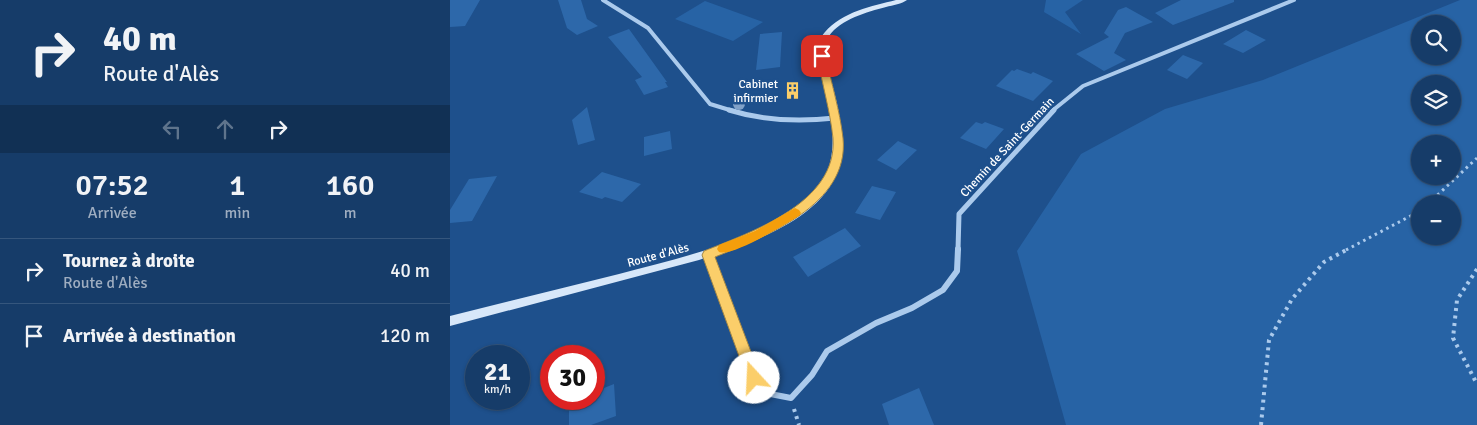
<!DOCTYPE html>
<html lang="fr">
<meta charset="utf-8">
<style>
:root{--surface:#163c69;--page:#234771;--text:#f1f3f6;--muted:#9eadc0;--line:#35567d}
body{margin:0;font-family:Signika,sans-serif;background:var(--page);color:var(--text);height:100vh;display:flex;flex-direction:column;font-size:19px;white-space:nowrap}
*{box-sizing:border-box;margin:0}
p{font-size:16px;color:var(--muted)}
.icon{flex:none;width:28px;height:28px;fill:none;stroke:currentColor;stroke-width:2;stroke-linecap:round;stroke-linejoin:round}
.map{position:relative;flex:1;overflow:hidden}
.sheet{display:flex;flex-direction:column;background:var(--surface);width:450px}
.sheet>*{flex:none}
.guide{background:#163c69;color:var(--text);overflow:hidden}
.buttons{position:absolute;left:961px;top:15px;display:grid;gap:10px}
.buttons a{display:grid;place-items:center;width:50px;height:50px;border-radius:50%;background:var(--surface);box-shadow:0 1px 4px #0004,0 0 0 1px var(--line);font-size:25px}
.speed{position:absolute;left:15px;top:345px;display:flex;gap:10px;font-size:25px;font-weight:700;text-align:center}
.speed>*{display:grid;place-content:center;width:65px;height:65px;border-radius:50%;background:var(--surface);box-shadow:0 1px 4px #0004,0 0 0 1px var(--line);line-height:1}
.speed small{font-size:12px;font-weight:400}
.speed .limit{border:8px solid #d22;background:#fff;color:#111}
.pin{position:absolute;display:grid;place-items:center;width:42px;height:42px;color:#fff;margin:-21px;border-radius:10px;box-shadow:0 2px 8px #0006}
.me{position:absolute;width:55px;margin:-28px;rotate:340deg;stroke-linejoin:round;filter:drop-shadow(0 0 4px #0008)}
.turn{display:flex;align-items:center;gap:18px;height:105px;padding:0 20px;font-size:22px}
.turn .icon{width:65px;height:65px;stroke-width:2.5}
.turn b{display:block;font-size:35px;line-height:42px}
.lanes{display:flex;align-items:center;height:48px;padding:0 20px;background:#0003;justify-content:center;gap:25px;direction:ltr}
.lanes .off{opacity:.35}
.eta{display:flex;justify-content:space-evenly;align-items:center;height:85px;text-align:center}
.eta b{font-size:30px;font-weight:600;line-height:35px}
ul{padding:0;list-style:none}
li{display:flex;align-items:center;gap:15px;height:65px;padding:0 20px;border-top:1px solid var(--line)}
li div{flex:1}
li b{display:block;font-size:19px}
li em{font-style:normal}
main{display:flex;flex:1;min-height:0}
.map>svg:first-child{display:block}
.green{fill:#2763a5;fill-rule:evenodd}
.building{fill:#2d68aa}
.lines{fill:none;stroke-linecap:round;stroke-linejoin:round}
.path-far1{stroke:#abcaec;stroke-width:3;stroke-dasharray:2.5 4;stroke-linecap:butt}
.path{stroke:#abcaec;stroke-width:4;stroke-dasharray:3 4.5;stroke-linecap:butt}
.street-far2{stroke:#abcaec;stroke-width:4}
.street-far1{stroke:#abcaec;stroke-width:5}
.street{stroke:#abcaec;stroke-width:6}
.secondary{fill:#d7e7f9;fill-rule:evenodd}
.tree{fill:#80a1c8}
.route{fill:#fbce6a;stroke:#a38645}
.slow{fill:#f59e0b}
.labels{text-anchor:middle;stroke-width:5;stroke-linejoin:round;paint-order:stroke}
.poi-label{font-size:12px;fill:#fff;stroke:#1e508c;text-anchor:end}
.street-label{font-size:12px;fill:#fff;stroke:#1e508c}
</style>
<main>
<section class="sheet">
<div class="guide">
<div class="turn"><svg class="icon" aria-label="right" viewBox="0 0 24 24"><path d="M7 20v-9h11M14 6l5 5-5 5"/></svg><div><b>40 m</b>Route d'Alès</div></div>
<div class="lanes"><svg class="icon off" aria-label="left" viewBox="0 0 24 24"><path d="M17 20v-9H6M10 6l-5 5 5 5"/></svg><svg class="icon off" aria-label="ahead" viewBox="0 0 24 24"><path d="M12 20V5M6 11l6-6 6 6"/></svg><svg class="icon" aria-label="right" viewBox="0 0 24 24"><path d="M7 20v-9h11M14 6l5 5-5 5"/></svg></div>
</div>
<div class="eta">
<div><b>07:52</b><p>Arrivée</p></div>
<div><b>1</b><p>min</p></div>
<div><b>160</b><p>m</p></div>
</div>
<ul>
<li><svg class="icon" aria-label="right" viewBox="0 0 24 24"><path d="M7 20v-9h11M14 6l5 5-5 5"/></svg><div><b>Tournez à droite</b><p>Route d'Alès</p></div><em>40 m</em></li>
<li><svg class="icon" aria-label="arrive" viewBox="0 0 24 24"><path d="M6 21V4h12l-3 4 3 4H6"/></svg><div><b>Arrivée à destination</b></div><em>120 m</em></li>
</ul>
</section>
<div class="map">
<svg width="1027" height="425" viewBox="0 0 1027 425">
<rect width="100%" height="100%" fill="#1e508c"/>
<!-- green -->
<path class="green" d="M 596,0 L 633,0 L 615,12 L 631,34 L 594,12 Z
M 1010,0 L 1027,0 L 1027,425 L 616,425 L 567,251 L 631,154 L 715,109 L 813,80 ZM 970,24 L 1002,24 L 1002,56 L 970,56 ZM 970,84 L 1002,84 L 1002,116 L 970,116 ZM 970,144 L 1002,144 L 1002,176 L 970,176 ZM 970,204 L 1002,204 L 1002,236 L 970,236 Z
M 255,1 L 313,22 L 283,41 L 225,19 Z"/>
<!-- building -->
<path class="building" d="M 0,0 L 30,0 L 15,26 L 0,27 Z
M 108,0 L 131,0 L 137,19 L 148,26 L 127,35 L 117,28 Z
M 731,0 L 784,0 L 784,2 L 723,25 L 705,13 Z
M 676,7 L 703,22 L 675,33 L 664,53 L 676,60 L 654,71 L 626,54 L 659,37 L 654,33 L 668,10 Z
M 179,29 L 217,82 L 215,82 L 218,87 L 194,95 L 185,80 L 192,77 L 158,37 Z
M 796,30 L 816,40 L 793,53 L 773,44 Z
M 332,32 L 330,67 L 306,70 L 310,34 Z
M 733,55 L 753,63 L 737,79 L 717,70 Z
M 567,69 L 581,74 L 583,72 L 603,81 L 583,101 L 546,86 L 562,70 L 564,71 Z
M 137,107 L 145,140 L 128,145 L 122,120 Z
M 526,122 L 532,124 L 535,122 L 554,129 L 536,149 L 510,138 Z
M 220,131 L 222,149 L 194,156 L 194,137 Z
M 448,141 L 467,150 L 446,170 L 427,160 Z
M 152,172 L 191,184 L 172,202 L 155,197 L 152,199 L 129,192 Z
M 47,176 L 22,221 L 0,223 L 0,210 L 19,179 Z
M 422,186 L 446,192 L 430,220 L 405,213 Z
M 395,228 L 411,246 L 358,277 L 343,257 Z
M 164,384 L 166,416 L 141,425 L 119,425 L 119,399 L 144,399 L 144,392 Z
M 469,388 L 484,425 L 439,425 L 432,404 Z"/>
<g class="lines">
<!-- path-far1 -->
<path class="path-far1" d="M 978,204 L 1027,158
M 896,250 L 970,211"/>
<!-- path -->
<path class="path" d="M 1027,269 L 1007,300 L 1003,338 L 1027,384
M 344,409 L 349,425
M 811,425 L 819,340 L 842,299 L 874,262 L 898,249"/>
<!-- street-far2 -->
<path class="street-far2" d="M 153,0 L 198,28 L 260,104 L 283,111
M 602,111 L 633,86 L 844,0"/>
<!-- street-far1 -->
<path class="street-far1" d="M 279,110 C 314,121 349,122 385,118
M 508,250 L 509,214 L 604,110"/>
<!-- street -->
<path class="street" d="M 258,255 L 310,392 L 341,398 L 362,375 L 377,351 L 426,323 L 462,308 L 493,290 L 507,271 L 508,249"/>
<!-- secondary -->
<path class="secondary" d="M 446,0 L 457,0 C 452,4 443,5 436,7 C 417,12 391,19 379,36 C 370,50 378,69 382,84 C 389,109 395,137 390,163 C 377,220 297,244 249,260 L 0,326 L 0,316 C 56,302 113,288 169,274 C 232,257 310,241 360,197 C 392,169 383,122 375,86 C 371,69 361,48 375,32 C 392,12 422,6 446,0 Z"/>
</g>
<!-- trees -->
<circle class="tree" cx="289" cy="104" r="6"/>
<!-- route -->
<path class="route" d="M 372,53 L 376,56 C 381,83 390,111 393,138 C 400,205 314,237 265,257 L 311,378 L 309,382 L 304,384 L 299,382 L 297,378 L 252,255 L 254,251 C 301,232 388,203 383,138 C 380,111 372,83 367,56 Z"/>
<!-- slow -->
<path class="slow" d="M 345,208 L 349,210 L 351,213 L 349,216 C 335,224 283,257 269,252 L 267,249 L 269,245 L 305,231 Z"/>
<!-- icons -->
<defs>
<symbol id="building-bare" viewBox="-9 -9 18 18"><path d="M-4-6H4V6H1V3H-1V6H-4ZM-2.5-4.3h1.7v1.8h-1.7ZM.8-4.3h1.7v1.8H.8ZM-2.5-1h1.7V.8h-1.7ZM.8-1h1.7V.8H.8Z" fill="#fbce6a" stroke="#1e508c" stroke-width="2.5" paint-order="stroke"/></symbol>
</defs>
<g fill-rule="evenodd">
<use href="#building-bare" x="330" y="78" width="25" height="25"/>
</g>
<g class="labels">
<!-- poi labels -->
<g class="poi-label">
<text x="328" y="88">Cabinet<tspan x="328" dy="14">infirmier</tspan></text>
</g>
<!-- street labels -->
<g class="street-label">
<text transform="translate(557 147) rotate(-47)" y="4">Chemin de Saint-Germain</text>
<text transform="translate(208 255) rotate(-15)" y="4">Route d'Alès</text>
</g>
</g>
</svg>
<div class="buttons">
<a><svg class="icon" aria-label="search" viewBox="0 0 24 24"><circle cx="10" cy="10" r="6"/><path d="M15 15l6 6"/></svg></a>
<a><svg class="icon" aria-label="layers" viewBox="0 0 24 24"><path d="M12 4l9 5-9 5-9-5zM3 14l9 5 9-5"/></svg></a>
<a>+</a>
<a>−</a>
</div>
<div class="speed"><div>21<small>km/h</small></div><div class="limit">30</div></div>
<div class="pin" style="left:372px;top:56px;background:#d93025"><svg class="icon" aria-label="arrive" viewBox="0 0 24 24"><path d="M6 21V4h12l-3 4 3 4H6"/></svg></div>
<svg class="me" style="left:304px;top:378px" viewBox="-20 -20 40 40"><circle r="19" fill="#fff"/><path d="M0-13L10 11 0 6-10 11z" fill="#fbce6a"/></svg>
</div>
</main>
